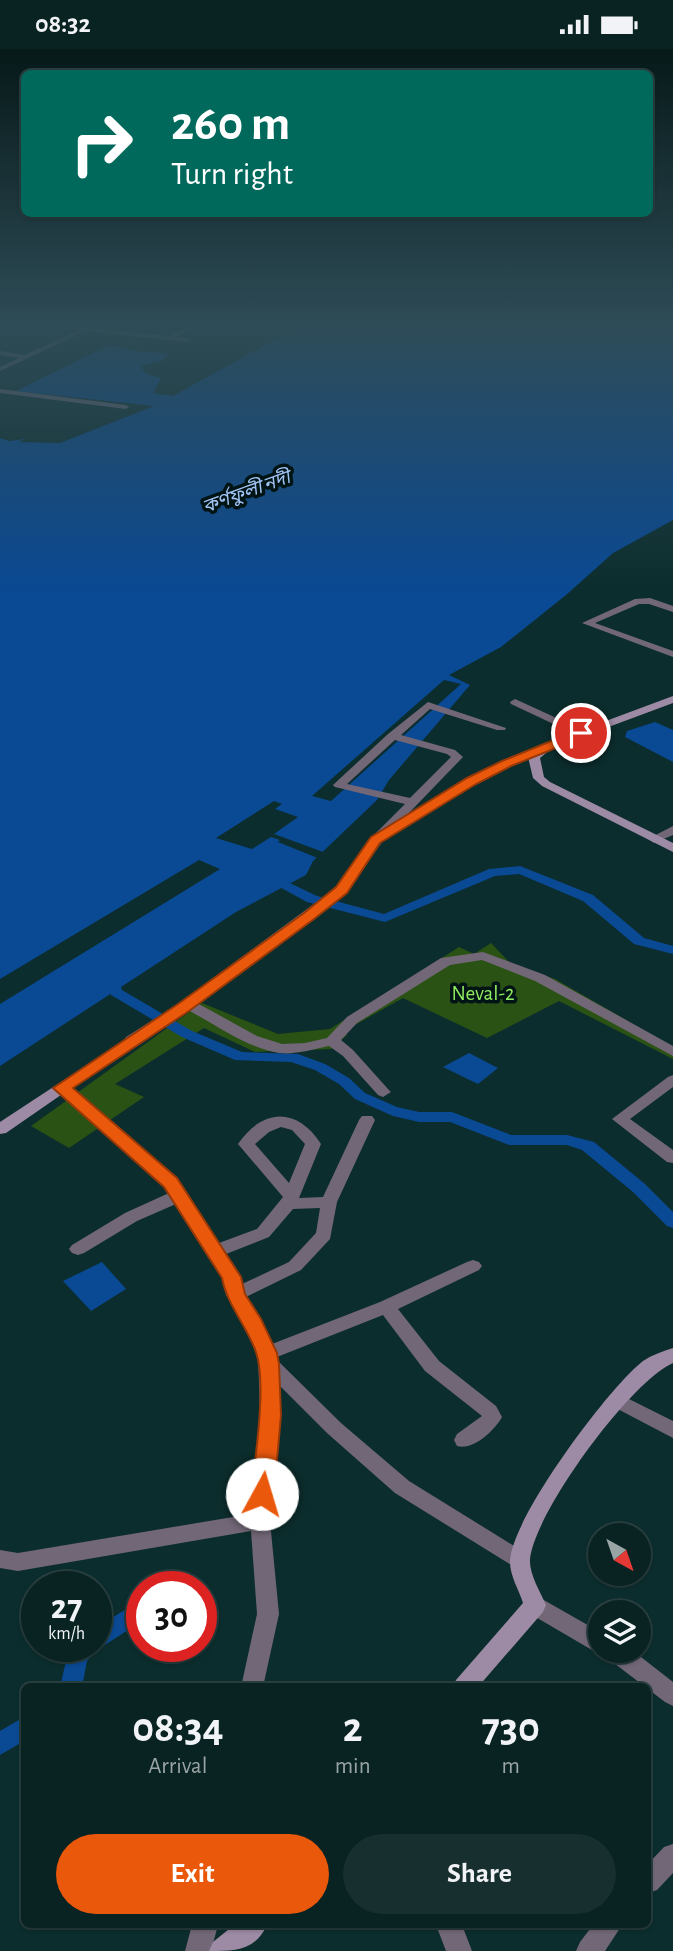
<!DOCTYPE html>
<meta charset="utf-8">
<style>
:root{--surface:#092222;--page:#172f2f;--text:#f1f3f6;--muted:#99a4a5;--line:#293f40;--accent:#ea580c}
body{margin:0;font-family:"Alegreya Sans","Noto Sans Bengali",sans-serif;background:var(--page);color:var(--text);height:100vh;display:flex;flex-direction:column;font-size:26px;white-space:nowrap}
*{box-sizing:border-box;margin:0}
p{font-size:23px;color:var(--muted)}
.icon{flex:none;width:38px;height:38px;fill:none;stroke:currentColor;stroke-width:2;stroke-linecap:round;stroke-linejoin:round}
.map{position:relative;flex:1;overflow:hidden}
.drawer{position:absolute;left:21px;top:1634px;width:630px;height:245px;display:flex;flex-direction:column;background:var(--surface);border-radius:10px;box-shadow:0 2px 5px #0004,0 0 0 2px var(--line)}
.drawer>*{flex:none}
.guide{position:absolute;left:21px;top:21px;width:632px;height:147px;border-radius:10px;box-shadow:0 2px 5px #0004,0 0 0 2px var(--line);background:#00695c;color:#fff;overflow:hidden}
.needle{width:46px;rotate:140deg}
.fabs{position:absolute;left:588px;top:1474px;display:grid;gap:14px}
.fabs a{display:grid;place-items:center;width:63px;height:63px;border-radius:50%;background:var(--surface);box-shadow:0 2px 5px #0004,0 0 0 2px var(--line);font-size:35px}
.speed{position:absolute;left:21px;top:1522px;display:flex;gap:14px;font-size:35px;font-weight:700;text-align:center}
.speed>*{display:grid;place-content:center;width:91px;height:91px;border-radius:50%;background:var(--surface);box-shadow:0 2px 5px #0004,0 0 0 2px var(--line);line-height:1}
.speed small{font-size:18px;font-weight:400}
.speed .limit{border:10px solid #d22;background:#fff;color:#111}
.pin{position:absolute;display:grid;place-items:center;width:60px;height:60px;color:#fff;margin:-30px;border:4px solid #fff;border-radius:50%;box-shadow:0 2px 7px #0007}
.me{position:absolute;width:77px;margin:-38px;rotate:6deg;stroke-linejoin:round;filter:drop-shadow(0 0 5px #0008)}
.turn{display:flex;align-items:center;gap:24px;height:147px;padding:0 35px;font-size:32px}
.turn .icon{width:91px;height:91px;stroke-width:2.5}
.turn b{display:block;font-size:49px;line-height:60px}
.eta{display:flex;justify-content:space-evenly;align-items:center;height:119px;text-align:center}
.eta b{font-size:42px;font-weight:600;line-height:49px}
.primary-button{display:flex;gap:14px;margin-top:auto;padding:14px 35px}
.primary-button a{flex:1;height:80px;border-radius:42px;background:var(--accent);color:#fff;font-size:28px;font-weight:600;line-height:80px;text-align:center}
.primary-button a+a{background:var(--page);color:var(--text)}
.status{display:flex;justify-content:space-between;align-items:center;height:49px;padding:0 35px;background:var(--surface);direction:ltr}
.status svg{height:19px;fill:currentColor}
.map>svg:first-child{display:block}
.green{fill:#2a5214}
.water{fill:#0a4993}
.pier{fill:#0c2d2d}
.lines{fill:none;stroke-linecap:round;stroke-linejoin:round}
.canal{fill:#0a4993;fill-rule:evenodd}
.minor{fill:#726777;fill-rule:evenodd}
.secondary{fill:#9d8aa4;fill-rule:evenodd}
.route{fill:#ea580c;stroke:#983908;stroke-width:2}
.labels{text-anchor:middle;stroke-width:7;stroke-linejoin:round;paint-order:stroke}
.far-water-label{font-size:19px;font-style:italic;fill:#a1c4f5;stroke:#001415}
.park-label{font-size:21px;fill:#8fed5e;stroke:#001415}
</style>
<div class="status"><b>08:32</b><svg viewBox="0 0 49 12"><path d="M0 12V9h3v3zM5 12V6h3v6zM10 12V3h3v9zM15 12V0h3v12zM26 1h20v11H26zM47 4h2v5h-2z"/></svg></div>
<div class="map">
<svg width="673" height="1902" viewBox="0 0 673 1902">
<rect width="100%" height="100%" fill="#0c2d2d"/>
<!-- green -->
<path class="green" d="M 491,894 L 512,916 L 555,930 L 673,998 L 673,1010 L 559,952 L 487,989 L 403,949 L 346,981 L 347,986 L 331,1000 L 255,1003 L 204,979 L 115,1035 L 144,1048 L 69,1099 L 31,1077 L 202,954 L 278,985 L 330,980 L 459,898 L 474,905 Z"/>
<!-- water -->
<path class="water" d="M 301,276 L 673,276 L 673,471 L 613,504 L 566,546 L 501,598 L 449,626 L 470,636 L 389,731 L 377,751 L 313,812 L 306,826 L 236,863 L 0,1017 L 0,389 L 9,392 L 25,390 L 19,393 L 60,394 L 154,357 L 16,342 L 109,296 L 142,303 L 168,304 L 163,311 L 142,317 L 142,320 L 149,326 L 161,329 L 153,344 L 173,347 Z
M 655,673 L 673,681 L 673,713 L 625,688 L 627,682 Z
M 469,1004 L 498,1019 L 478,1035 L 443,1018 Z
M 102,1213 L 126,1240 L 91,1262 L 63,1232 Z"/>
<!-- pier -->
<path class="pier" d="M 444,631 L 461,635 L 331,752 L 312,747 Z
M 274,752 L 282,755 L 275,760 L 298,768 L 274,785 L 326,804 L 320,810 L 278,793 L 280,791 L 271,788 L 252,800 L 216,789 Z
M 199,811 L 220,820 L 0,955 L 0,930 Z"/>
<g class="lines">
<!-- canal -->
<path class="canal" d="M 520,817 L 593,846 L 644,889 L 673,897 L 673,905 L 634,895 L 583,852 L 519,825 L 495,827 L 385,873 L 307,853 L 263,829 L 265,826 L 273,826 L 317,847 L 384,865 L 489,820 Z
M 109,921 L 116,925 L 122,941 L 192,982 L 242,1003 L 298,1005 L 325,1015 L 349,1029 L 365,1044 L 397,1058 L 419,1063 L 452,1063 L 511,1086 L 567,1086 L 594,1093 L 645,1135 L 673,1163 L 673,1179 L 667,1177 L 633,1143 L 582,1101 L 567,1096 L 509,1096 L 450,1073 L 419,1073 L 393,1067 L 355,1050 L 339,1035 L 315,1021 L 291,1013 L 235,1011 L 182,988 L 111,946 L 102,925 Z
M 131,1557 L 139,1560 L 142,1567 L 139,1574 L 97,1601 L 87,1612 L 82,1638 L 60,1638 L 69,1599 L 96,1598 L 96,1579 Z
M 24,1668 L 24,1692 L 0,1706 L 0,1682 Z"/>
<!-- minor -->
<path class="minor" d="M 39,276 L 57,276 L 169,287 L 195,276 L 203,276 L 175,288 L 190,290 L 188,293 L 86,282 L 0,322 L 0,318 L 19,309 L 0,306 L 0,302 L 25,306 L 78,281 Z
M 0,340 L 126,356 L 129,358 L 126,360 L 0,344 Z
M 635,550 L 650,549 L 673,557 L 673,563 L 649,555 L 639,555 L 595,574 L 673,602 L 673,608 L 582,574 Z
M 515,650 L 585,682 L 586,684 L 585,686 L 577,686 L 511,655 L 510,653 Z
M 428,653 L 506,679 L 505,681 L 497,681 L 430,660 L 401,686 L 455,701 L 463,708 L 407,766 L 468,730 L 544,695 L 548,694 L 553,697 L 476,734 L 393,785 L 388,785 L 345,844 L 197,954 L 257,987 L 282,995 L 305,994 L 327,989 L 347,968 L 441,909 L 483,903 L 545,926 L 673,997 L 673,1007 L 535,932 L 482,911 L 450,916 L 357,974 L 341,991 L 353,1001 L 388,1040 L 391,1043 L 383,1048 L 378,1046 L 343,1007 L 329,997 C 314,1000 295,1006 279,1004 C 247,999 216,976 188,961 L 136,994 L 126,994 L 124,991 L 126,988 L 178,955 L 337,838 L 372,788 L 405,755 L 335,738 L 333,736 L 388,685 ZM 395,691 L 447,705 L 451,708 L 410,749 L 347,735 Z
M 673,777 L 673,786 L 654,794 L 648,790 Z
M 673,1026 L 673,1038 L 630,1070 L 673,1101 L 673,1114 L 667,1113 L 612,1070 L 668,1028 Z
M 62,1034 L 67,1036 L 176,1129 L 219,1194 L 257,1180 L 283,1148 L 238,1095 C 263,1059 297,1058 321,1095 L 299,1149 L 323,1148 L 359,1071 L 362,1067 L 372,1067 L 375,1071 L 337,1153 L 330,1190 L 301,1221 L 246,1248 L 257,1265 L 272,1295 L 380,1253 L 467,1213 L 473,1211 L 479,1213 L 482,1217 L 479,1221 L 398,1260 L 439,1312 L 496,1357 L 502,1368 C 495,1381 473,1402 457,1397 L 454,1391 L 457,1385 L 482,1367 L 425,1322 L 383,1266 L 277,1308 L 278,1312 L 341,1374 L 409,1432 L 527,1505 L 530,1511 L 527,1517 L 520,1520 L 513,1517 L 395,1444 L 327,1384 L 279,1336 L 280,1366 L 270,1472 L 279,1565 L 263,1638 L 241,1638 L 257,1565 L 251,1482 L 18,1522 L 0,1519 L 0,1501 L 18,1504 L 251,1465 L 260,1366 L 258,1304 L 243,1273 L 226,1246 L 223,1229 L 176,1155 L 137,1172 L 84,1204 L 78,1206 L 72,1204 L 69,1200 L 72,1196 L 125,1164 L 169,1144 L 164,1137 L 57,1042 L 54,1039 L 57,1036 ZM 281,1078 L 292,1081 L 305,1095 L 289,1134 L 255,1095 L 269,1083 ZM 320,1159 L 316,1184 L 289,1213 L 242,1235 L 241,1228 L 226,1205 L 269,1188 L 293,1160 Z
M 617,1344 L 673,1372 L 673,1389 L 610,1356 L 608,1351 L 610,1346 Z
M 535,1546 L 600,1583 L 600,1601 L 632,1601 L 673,1633 L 673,1657 L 665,1653 L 606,1608 L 604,1603 L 600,1604 L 592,1601 L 527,1563 L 524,1556 L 527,1549 Z
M 673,1795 L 673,1824 L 657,1841 L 648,1844 L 648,1815 L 664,1798 Z
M 192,1876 L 218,1876 L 211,1902 L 185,1902 Z
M 436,1876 L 462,1876 L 472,1902 L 446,1902 Z
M 593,1876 L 622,1876 L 605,1902 L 576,1902 L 580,1893 Z"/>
<!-- secondary -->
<path class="secondary" d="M 673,647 L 673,654 L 552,699 L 540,709 L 544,728 L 550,733 L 673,794 L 673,803 L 542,737 L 533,729 L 528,708 L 544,695 Z
M 131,987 L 136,988 L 138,991 L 136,994 L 6,1084 L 0,1085 L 0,1073 Z
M 673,1299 L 673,1314 C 630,1333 535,1463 530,1510 C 529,1525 540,1542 546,1556 L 543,1563 L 478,1638 L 453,1638 L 456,1631 L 523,1554 C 519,1541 510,1527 510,1513 C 510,1471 609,1338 643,1312 C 652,1306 663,1302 673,1299 Z
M 234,1876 L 267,1876 C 255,1902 235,1902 209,1902 L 213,1893 Z"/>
</g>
<!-- sky -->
<linearGradient id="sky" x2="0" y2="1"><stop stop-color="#071919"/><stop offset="0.51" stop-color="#2e4c57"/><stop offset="1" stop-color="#2e4c57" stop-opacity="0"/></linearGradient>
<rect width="673" height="542" fill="url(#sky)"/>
<!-- route -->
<path class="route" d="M 581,680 L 587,684 L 586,687 L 511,717 L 476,735 L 380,794 L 347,844 L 314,870 L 189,962 L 73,1039 L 177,1129 L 241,1228 L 245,1245 L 261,1270 L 277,1304 L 279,1315 L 281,1366 L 274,1445 L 270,1452 L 262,1455 L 254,1452 L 251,1445 C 255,1410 267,1335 256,1303 C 247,1277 227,1256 222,1229 L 164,1138 L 53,1039 L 178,955 L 304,864 L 336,838 L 371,788 L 467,729 L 502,712 Z"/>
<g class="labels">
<!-- far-water labels -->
<g class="far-water-label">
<text transform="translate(246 442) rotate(-20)" y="7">কর্ণফুলী নদী</text>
</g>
<!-- park labels -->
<g class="park-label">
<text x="483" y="951">Neval-2</text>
</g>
</g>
</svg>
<div class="fabs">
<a><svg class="needle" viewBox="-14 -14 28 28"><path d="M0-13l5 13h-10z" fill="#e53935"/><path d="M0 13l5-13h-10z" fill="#99a4a5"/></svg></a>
<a><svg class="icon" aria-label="layers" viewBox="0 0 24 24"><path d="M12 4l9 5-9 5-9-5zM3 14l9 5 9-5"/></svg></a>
</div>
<div class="speed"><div>27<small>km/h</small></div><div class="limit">30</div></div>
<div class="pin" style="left:581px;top:684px;background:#d93025"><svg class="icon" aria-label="arrive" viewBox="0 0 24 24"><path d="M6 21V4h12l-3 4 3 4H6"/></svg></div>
<svg class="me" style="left:262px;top:1445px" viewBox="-20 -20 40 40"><circle r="19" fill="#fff"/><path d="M0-13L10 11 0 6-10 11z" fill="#ea580c"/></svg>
<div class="guide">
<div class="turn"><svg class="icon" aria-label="right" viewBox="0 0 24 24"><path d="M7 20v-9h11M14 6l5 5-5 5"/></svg><div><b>260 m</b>Turn right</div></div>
</div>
<section class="drawer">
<div class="eta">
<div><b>08:34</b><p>Arrival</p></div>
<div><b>2</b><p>min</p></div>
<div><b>730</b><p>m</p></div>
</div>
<div class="primary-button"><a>Exit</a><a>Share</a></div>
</section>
</div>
